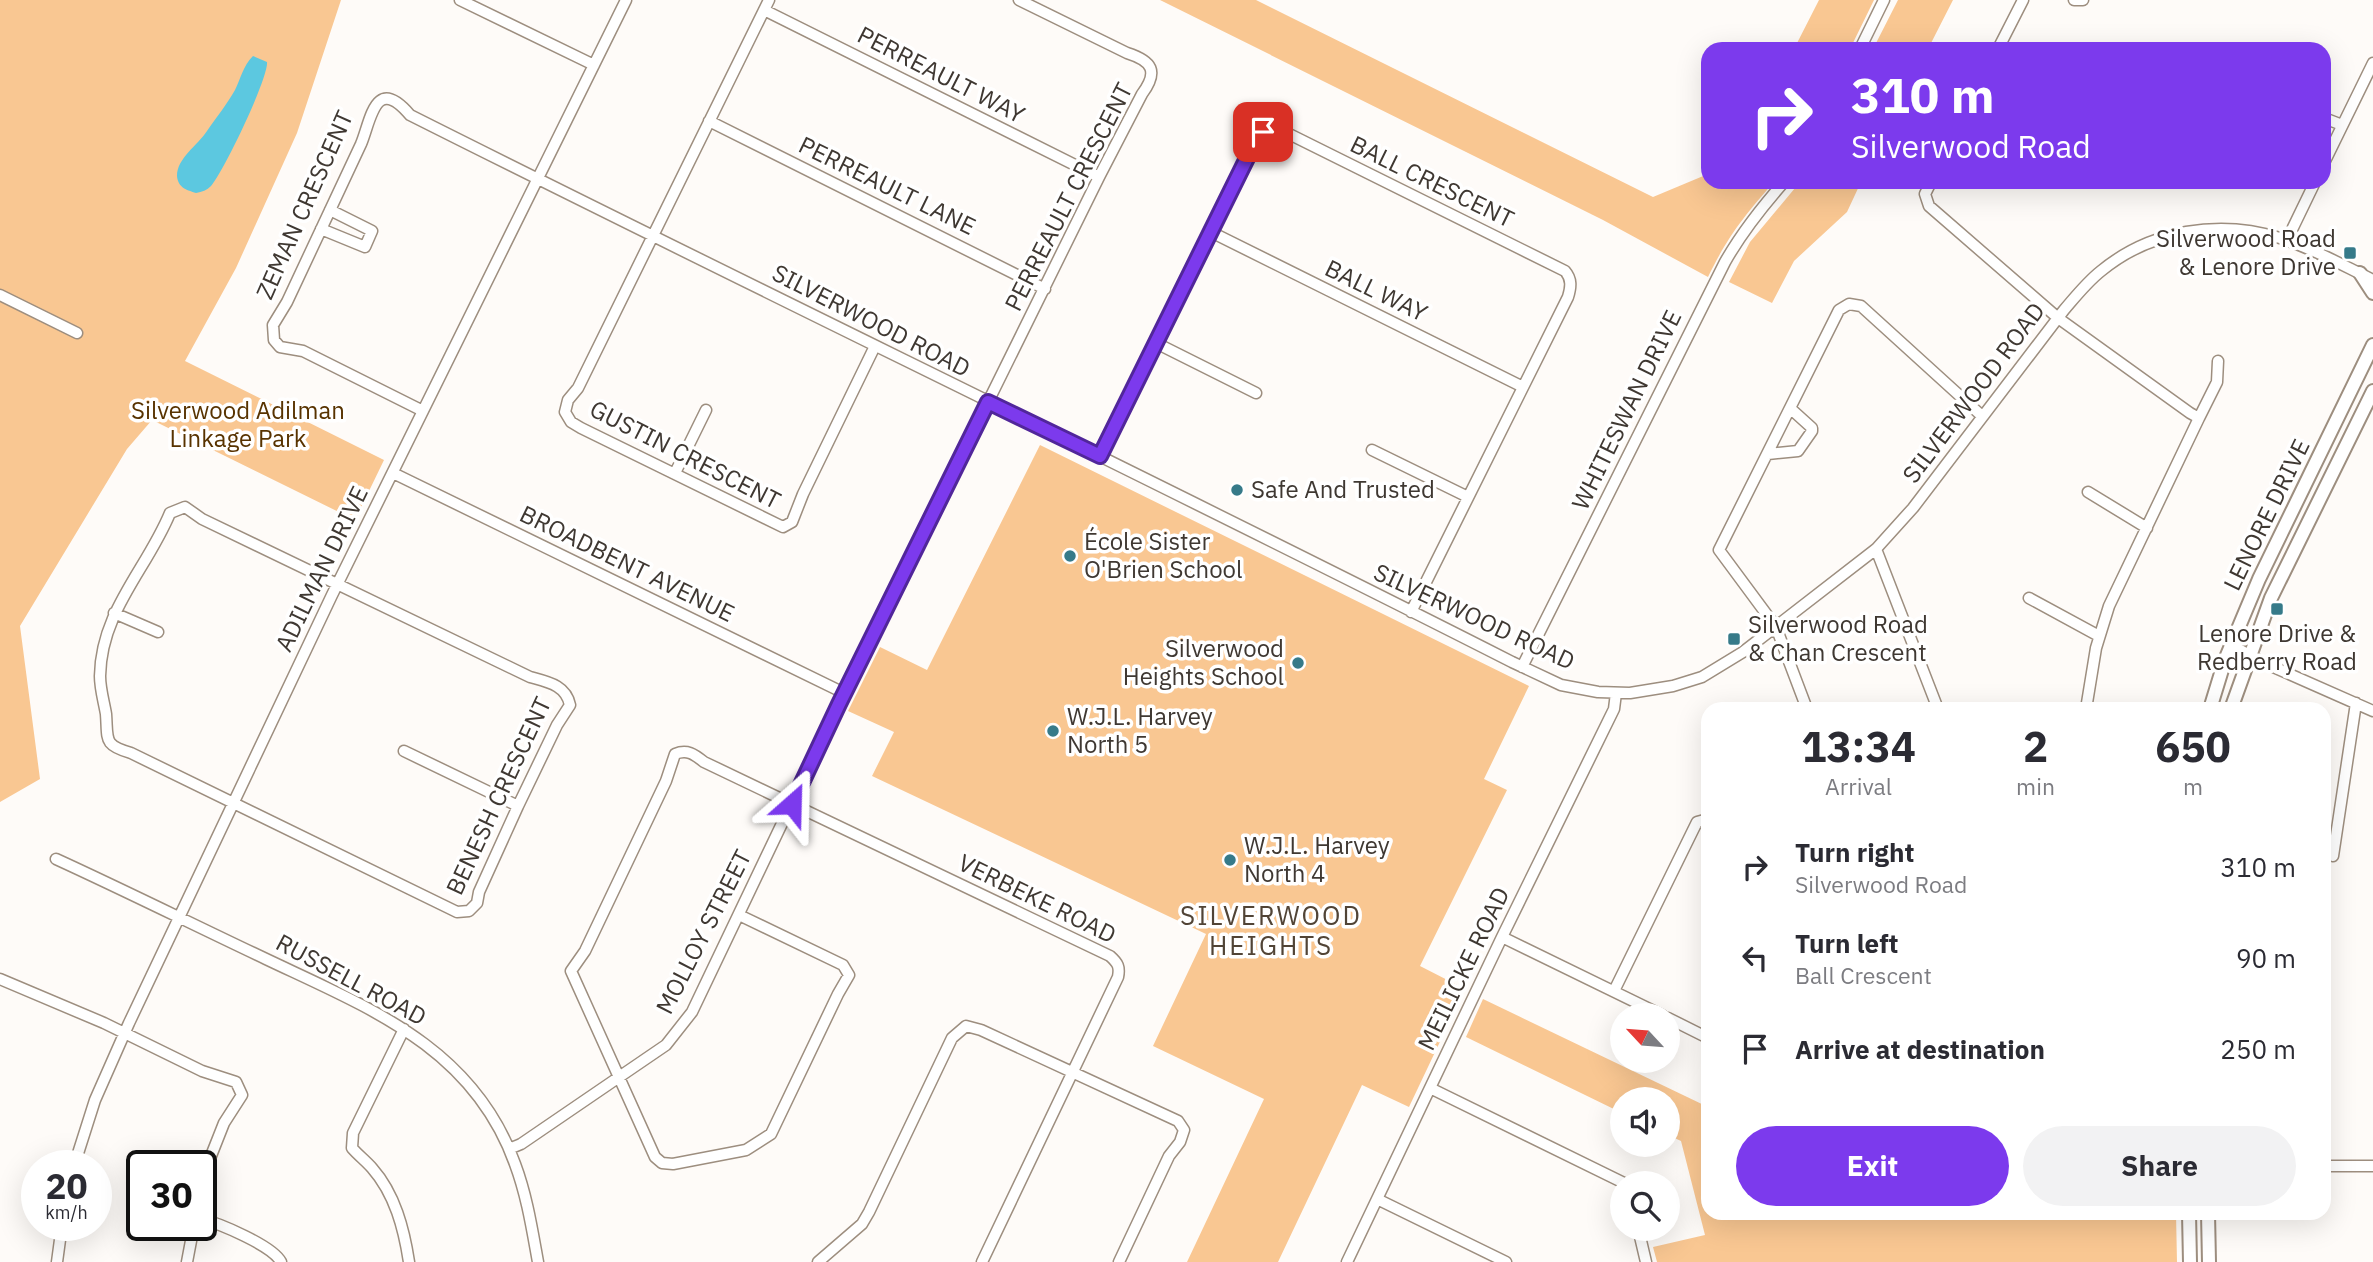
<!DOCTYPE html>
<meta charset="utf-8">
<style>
:root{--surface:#fff;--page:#f2f2f3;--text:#2b2b33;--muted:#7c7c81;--accent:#7c3aed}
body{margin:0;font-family:"IBM Plex Sans",sans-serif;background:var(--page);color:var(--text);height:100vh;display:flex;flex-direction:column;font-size:26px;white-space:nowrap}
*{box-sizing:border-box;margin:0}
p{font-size:23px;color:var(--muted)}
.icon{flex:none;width:38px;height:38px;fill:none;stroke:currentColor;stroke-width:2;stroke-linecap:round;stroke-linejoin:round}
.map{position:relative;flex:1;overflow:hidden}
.drawer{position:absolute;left:1701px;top:702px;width:630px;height:518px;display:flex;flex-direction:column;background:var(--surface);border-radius:21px;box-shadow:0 7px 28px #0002}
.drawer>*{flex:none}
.guide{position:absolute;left:1701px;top:42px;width:630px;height:147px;border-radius:21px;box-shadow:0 7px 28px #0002;background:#7c3aed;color:#fff;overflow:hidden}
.needle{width:46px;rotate:296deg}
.fabs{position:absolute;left:1610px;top:1003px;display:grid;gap:14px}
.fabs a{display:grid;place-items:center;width:70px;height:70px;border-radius:50%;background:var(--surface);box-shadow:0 7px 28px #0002;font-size:35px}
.speed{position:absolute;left:21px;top:1150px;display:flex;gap:14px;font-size:35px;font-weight:700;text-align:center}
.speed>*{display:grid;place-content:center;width:91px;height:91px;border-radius:50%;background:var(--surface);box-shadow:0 7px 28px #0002;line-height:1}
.speed small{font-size:18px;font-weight:400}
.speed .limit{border:4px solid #111;border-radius:10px;background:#fff;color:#111}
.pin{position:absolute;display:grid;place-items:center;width:60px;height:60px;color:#fff;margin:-30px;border-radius:14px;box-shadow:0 4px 10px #0006}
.me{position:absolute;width:77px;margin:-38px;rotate:25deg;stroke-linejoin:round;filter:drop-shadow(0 0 5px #0008)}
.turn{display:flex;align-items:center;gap:24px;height:147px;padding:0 35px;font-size:32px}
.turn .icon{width:91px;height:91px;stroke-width:2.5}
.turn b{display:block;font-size:49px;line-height:60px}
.eta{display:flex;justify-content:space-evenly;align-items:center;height:119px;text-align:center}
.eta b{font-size:42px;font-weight:700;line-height:49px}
.cta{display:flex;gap:14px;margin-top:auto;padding:14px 35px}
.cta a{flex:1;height:80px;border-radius:42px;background:var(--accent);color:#fff;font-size:28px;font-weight:700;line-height:80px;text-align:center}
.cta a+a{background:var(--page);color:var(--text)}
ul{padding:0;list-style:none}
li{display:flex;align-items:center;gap:21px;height:91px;padding:0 35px}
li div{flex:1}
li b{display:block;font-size:26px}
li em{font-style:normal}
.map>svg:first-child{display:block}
.green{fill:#f9c792}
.water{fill:#5cc8e0}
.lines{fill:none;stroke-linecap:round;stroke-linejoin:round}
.minor-casing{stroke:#9d8e7f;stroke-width:13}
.major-casing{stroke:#9d8e7f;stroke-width:16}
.minor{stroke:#fff;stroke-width:10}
.major{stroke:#fff;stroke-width:12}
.route-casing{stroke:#51269a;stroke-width:18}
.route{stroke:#7c3aed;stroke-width:12}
.poi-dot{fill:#367a89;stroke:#fff;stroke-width:2.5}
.labels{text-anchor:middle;stroke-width:7;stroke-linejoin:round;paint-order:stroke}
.street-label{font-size:24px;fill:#3f3832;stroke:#fff}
.poi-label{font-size:24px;fill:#3f3832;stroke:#fff;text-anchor:start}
.park-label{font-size:24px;fill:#583300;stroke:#fff}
.neighbourhood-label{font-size:26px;letter-spacing:2px;fill:#514436;stroke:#fff}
</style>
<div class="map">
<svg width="2373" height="1262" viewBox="0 0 2373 1262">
<rect width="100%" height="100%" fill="#fefbf8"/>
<!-- green -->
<path class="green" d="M 0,0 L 341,0 L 297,133 L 236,268 L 185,361 L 384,460 L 355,520 L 152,420 L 127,449 L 20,626 L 40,779 L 0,802 Z
M 1160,0 L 1256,0 L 1653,197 L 1708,174 L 1708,182 L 1774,182 C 1744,216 1728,236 1708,277 L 1603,220 Z
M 1819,0 L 1874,0 L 1850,49 L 1794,49 Z
M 1898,0 L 1953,0 L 1928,49 L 1873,49 Z
M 1800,182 L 1861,182 L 1847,212 L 1794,261 L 1772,303 L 1729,282 L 1750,242 Z
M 1040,445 L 1529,686 L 1484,779 L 1507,790 L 1420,966 L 1465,989 L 1409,1107 L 1362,1085 L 1278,1262 L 1187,1262 L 1264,1099 L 1153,1046 L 1206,934 L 872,776 L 894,732 L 848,711 L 880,647 L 927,670 Z
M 1483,999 L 1708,1107 L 1708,1213 L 2176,1213 L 2177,1262 L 1657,1262 L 1653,1247 L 1705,1235 L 1681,1141 L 1668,1135 L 1668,1099 L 1622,1099 L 1622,1113 L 1466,1037 Z"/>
<!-- water -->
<path class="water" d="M 253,56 L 267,62 C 269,77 223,173 211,186 C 207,190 202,192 196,193 C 187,190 178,188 177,176 C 177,158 198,145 207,131 C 216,118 227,104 235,90 C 241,78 243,66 253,56 Z"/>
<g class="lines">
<defs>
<path id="minor" d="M 460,0 L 594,65
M 769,0 L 578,388 L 568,400 L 565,412 L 571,422 L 581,428 L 783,527 L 792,522 L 803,494 L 875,346
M 2074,0 L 2083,0
M 764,10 L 1099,177
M 1860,49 L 1884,0
M 1998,49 L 2023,0
M 2324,118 L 2342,125
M 709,121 L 1045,289
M 2324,163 L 2373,63
M 1931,182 L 1925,194 L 1929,206 L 2058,318 L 2190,413 L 2199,418 L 2109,606 L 2096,648 L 2086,709
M 321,229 L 365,247 L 372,231 L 330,210
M 1211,232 L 1523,387
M 2287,240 L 2315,182
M 0,295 L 77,333
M 1156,343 L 1256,393
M 423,411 L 303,351 L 280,347 L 274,340 L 273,325 L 287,302 L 361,144 C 371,120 375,74 410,115 C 776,299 1146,476 1512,662 L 1561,685 L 1598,692 L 1630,693 L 1673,686 L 1702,677 L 1743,652 L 1876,549 L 1913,508 L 2064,310 C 2076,296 2087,282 2101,271 C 2151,230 2219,219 2280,238 C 2312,248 2342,265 2373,280
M 2199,418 L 2217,382 L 2218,361
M 1372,450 L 1468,497
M 1768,454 L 1798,451 L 1812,431 L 1812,428 L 1791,409
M 1100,456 L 1253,146 L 1263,132 L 1281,130 L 1565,271 C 1572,279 1571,287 1568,297 L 1411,612
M 393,473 L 844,693
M 675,473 L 706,410
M 2088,492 L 2147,528
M 185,507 L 202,519 L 530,677 C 548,682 566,685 570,705 L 557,725 L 518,806 L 479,892 L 477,903 L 469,911 L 457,912 L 131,753 C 103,745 108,740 106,714 C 104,702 100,689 100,676 C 101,611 147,569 170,513 Z
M 1876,549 L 1938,709
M 2029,598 L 2099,636
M 114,613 L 158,632
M 2231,645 L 2262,662 L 2373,711
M 1522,667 L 1725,262 C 1742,232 1761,208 1784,182
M 1807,709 L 1776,627 L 1719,550 L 1839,310 L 1849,304 L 1861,306 L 1982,416
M 404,751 L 518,806
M 2333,856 L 2356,703
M 56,859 C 126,891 196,926 266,959 C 369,1008 473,1047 515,1164 C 527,1196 532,1229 538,1262
M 739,915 L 843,965 L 849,975 L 838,994 L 771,1134 L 746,1150 L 673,1164 L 662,1163 L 655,1157 L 571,971 L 585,951 L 666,781 L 675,754 C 687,749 694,754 704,762 L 1110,956 C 1118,963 1120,967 1118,977 L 982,1262
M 1502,937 L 1662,1015
M 0,979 L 104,1023 L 202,1071 L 236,1082 L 242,1095 L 224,1123 L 207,1166 L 201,1191
M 1614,991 L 1697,822 L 1708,819
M 1668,1018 L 1708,1038
M 404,1029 L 353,1133 L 352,1148 C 358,1155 366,1161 372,1168 C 395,1194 404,1229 409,1262
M 1430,1088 L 1624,1183
M 509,1149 L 521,1144 L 666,1045 L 692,1012 L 839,704 L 1099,177 L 1142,94 C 1159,71 1152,61 1127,53 L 1019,0
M 74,1166 L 95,1100 L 129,1023 L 332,595 L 626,0
M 2324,1166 L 2373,1166
M 1377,1199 L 1506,1262
M 201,1219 C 219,1223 273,1246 281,1262
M 1638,1228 L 1646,1262
M 57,1262 L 62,1225
M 187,1262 L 194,1225
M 818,1262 L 862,1224 L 869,1212 L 952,1038 L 966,1026 L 981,1030 L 1178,1121 L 1184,1130 L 1180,1142 L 1169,1156 L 1119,1262
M 1347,1262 L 1502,937 L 1614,709 L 1616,693"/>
<path id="major" d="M 2360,273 L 2373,293
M 2210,709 L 2225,660 L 2259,579 L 2373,345
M 2231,709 L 2271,598 L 2373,391
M 2189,1213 L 2190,1262
M 2208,1213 L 2209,1262"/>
</defs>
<!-- minor casing -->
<use href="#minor" class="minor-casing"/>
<!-- major casing -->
<use href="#major" class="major-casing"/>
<!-- minor -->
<use href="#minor" class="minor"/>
<!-- major -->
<use href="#major" class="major"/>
</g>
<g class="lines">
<defs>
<path id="route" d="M 792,804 L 839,704 L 988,402 L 1100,456 L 1253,146 L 1263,132"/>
</defs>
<!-- route casing -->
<use href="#route" class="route-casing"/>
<!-- route -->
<use href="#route" class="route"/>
</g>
<!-- markers -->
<g class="poi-dot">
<rect x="2343" y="246" width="14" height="14" rx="3.5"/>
<circle cx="1237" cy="490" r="7"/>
<circle cx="1070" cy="556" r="7"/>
<rect x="2270" y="602" width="14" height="14" rx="3.5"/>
<rect x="1727" y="632" width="14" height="14" rx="3.5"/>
<circle cx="1298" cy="663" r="7"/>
<circle cx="1053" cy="731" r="7"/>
<circle cx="1230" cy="860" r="7"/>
</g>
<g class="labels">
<!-- street labels -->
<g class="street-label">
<text transform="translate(941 75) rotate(27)" y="8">PERREAULT WAY</text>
<text transform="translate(1432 182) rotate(26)" y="8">BALL CRESCENT</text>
<text transform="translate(887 186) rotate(26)" y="8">PERREAULT LANE</text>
<text transform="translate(1069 197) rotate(-63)" y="8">PERREAULT CRESCENT</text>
<text transform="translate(305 205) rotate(-66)" y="8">ZEMAN CRESCENT</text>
<text transform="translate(1376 291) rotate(26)" y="8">BALL WAY</text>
<text transform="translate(871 321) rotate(27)" y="8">SILVERWOOD ROAD</text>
<text transform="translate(1974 393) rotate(-53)" y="8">SILVERWOOD ROAD</text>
<text transform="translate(1627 410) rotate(-64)" y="8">WHITESWAN DRIVE</text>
<text transform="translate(685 455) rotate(27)" y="8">GUSTIN CRESCENT</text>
<text transform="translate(2267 515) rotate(-64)" y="8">LENORE DRIVE</text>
<text transform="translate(627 564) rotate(26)" y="8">BROADBENT AVENUE</text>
<text transform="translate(322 569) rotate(-64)" y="8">ADILMAN DRIVE</text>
<text transform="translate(1474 617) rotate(25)" y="8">SILVERWOOD ROAD</text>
<text transform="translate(499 796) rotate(-65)" y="8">BENESH CRESCENT</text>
<text transform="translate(1037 899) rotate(26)" y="8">VERBEKE ROAD</text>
<text transform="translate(704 932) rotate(-63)" y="8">MOLLOY STREET</text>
<text transform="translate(1464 969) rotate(-64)" y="8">MEILICKE ROAD</text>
<text transform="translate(351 980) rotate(28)" y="8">RUSSELL ROAD</text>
</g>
<!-- poi labels -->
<g class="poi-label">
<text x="2336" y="247" text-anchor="end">Silverwood Road<tspan x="2336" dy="28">&amp; Lenore Drive</tspan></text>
<text x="1251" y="498">Safe And Trusted</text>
<text x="1084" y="550">École Sister<tspan x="1084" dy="28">O'Brien School</tspan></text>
<text x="1748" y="633">Silverwood Road<tspan x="1748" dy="28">&amp; Chan Crescent</tspan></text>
<text x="2277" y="642" text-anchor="middle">Lenore Drive &amp;<tspan x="2277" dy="28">Redberry Road</tspan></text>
<text x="1284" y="657" text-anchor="end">Silverwood<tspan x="1284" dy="28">Heights School</tspan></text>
<text x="1067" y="725">W.J.L. Harvey<tspan x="1067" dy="28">North 5</tspan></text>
<text x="1244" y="854">W.J.L. Harvey<tspan x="1244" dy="28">North 4</tspan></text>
</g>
<!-- park labels -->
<g class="park-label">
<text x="238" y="419">Silverwood Adilman<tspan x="238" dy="28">Linkage Park</tspan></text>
</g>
<!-- neighbourhood labels -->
<g class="neighbourhood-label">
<text x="1271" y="925">SILVERWOOD<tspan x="1271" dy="30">HEIGHTS</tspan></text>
</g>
</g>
</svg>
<div class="fabs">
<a><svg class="needle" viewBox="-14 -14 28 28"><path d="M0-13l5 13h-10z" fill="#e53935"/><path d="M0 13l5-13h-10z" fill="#7c7c81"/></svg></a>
<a><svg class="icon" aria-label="sound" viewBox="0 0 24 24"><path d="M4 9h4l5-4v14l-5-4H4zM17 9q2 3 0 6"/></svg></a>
<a><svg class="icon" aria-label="search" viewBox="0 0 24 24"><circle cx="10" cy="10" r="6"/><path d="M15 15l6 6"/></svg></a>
</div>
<div class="speed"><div>20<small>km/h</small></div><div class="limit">30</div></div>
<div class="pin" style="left:1263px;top:132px;background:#d93025"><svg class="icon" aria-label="arrive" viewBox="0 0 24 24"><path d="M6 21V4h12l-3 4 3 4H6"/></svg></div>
<svg class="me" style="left:792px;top:804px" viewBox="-20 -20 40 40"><path d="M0-17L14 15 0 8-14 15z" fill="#7c3aed" stroke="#fff" stroke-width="4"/></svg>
<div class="guide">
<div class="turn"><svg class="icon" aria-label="right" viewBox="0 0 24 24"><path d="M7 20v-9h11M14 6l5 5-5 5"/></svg><div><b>310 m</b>Silverwood Road</div></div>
</div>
<section class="drawer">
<div class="eta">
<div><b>13:34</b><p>Arrival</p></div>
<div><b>2</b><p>min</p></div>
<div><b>650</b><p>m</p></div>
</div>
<ul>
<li><svg class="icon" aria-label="right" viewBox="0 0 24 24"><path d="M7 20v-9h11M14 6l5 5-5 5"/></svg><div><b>Turn right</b><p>Silverwood Road</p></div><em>310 m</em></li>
<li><svg class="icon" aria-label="left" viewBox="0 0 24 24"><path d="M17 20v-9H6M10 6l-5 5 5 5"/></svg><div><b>Turn left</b><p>Ball Crescent</p></div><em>90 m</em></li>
<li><svg class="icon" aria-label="arrive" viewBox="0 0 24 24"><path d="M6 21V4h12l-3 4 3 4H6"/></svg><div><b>Arrive at destination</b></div><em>250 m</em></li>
</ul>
<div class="cta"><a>Exit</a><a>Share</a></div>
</section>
</div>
